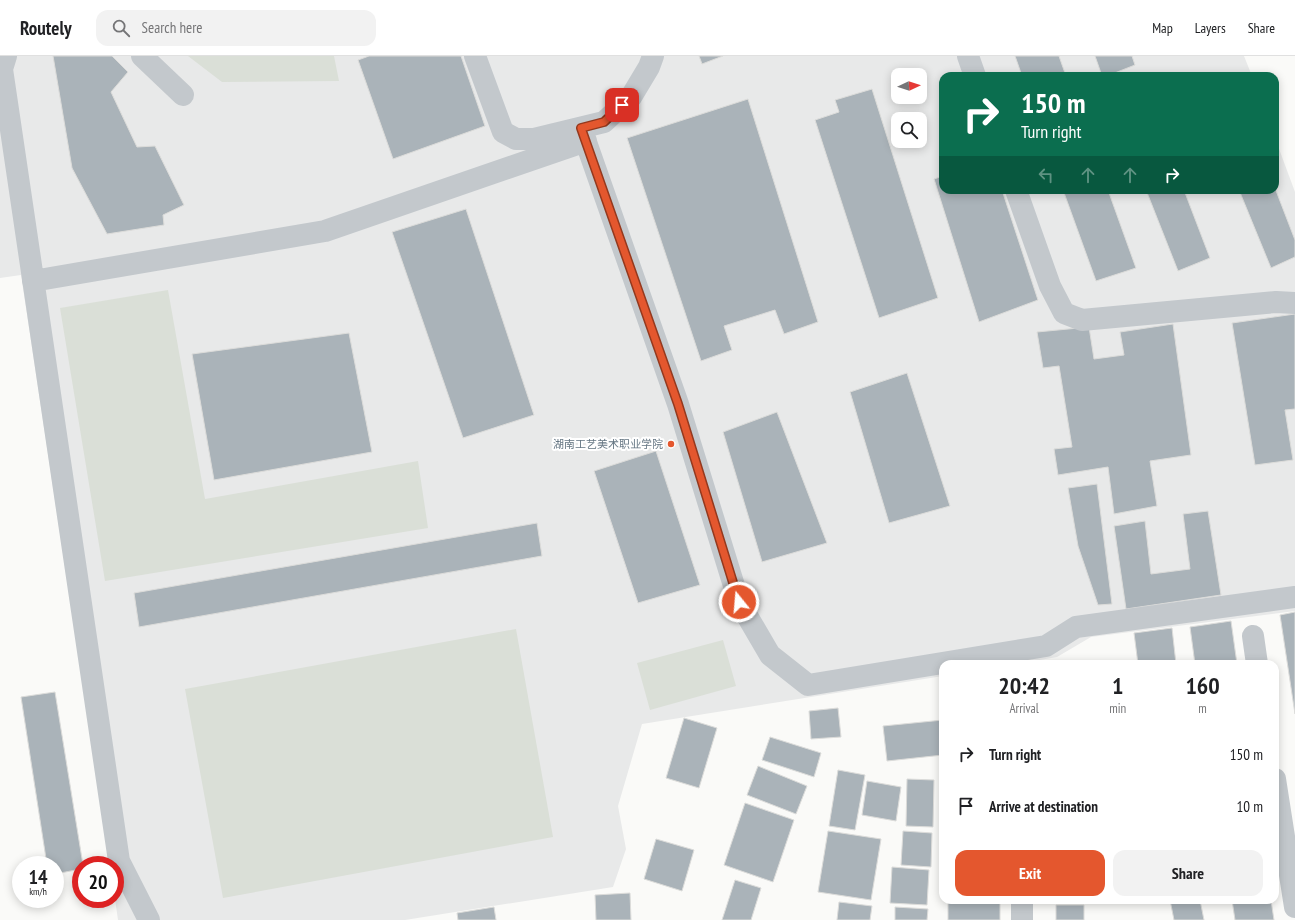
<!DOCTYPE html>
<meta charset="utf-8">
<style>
:root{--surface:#fff;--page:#f2f2f2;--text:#202124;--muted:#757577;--line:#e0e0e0;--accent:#e4572e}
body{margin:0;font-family:"PT Sans Narrow","Noto Sans SC",sans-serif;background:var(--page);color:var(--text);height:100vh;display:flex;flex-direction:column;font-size:15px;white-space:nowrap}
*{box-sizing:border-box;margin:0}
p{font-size:13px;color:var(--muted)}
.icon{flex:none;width:22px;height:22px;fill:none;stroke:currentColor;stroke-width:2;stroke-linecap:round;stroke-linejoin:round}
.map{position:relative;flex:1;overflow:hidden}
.details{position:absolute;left:939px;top:604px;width:340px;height:244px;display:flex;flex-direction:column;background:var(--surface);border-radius:12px;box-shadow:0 2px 10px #0003}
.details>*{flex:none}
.banner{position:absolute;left:939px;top:16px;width:340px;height:122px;border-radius:12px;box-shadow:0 2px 10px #0003;background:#0b6e4f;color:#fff;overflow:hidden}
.needle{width:26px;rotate:86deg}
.tools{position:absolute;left:891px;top:12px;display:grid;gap:8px}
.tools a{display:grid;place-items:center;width:36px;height:36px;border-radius:8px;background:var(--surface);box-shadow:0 2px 10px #0003;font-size:20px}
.speed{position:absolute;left:12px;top:800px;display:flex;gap:8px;font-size:20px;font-weight:700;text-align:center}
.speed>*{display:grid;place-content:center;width:52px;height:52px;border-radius:50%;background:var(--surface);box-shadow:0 2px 10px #0003;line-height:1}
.speed small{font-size:10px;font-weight:400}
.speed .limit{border:6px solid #d22;background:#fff;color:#111}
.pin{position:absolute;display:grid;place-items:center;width:34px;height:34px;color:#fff;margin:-17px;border-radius:8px;box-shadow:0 2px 6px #0006}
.me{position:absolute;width:44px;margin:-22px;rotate:343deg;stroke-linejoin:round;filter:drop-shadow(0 0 3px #0008)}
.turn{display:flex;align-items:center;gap:14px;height:84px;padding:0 16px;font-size:18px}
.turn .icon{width:52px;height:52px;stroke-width:2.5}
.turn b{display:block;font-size:28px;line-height:34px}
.lanes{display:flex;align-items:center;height:38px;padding:0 16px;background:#0003;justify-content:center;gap:20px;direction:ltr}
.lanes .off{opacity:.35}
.eta{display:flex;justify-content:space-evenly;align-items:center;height:68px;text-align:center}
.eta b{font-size:24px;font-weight:600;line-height:28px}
.button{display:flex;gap:8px;margin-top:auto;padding:8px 16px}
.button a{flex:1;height:46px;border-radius:12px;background:var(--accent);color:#fff;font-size:16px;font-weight:600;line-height:46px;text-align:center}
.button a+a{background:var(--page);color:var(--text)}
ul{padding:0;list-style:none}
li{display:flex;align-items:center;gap:12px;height:52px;padding:0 16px}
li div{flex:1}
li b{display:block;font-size:15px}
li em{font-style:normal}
header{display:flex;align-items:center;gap:24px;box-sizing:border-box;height:56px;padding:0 20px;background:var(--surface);border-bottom:1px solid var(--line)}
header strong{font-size:19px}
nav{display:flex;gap:22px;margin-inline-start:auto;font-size:14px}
.search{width:280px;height:36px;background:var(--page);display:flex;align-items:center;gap:10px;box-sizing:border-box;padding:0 14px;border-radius:12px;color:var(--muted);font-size:15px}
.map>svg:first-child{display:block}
.built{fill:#e8e9e9;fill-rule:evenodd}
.green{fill:#dadfd7}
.building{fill:#aab3b9;stroke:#dcdcda}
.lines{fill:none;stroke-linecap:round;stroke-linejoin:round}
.minor{stroke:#c3c8cc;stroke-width:22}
.route-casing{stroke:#94391e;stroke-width:10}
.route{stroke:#e4572e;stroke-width:7}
.poi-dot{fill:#e4572e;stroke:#fff;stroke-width:1.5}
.labels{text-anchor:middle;stroke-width:4;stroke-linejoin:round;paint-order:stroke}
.poi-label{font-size:11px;fill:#657683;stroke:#fff;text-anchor:end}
</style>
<header>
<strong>Routely</strong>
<div class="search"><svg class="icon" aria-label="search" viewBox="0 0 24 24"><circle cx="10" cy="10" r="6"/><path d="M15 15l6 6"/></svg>Search here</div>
<nav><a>Map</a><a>Layers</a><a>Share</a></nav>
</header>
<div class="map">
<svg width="1295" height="864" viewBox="0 0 1295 864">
<rect width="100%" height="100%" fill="#fafaf8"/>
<!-- built -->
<path class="built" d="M 0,0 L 1244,0 L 1252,20 L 943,20 L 943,134 L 1275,134 L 1275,82 L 1295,136 L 1295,555 L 1091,581 L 1057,601 L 1016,608 L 943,608 L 943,620 L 642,668 L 618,750 L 626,793 L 613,831 L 405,864 L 118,864 L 115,843 L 115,809 L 110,809 L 21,219 L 0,222 ZM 898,19 L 920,19 L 920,41 L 898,41 ZM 898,63 L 920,63 L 920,85 L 898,85 Z"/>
<!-- green -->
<path class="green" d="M 188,0 L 334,0 L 339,25 L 222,26 Z
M 168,234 L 205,443 L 418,405 L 428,472 L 105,525 L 60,252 Z
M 516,573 L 553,781 L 223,842 L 185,633 Z
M 723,584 L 736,630 L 650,654 L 637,607 Z"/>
<!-- building -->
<path class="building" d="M 53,0 L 112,0 L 128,16 L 111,36 L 137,91 L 155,90 L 184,149 L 163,159 L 164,169 L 107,178 L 72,112 Z
M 369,0 L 461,0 L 485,70 L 393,103 L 358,4 Z
M 699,0 L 723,0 L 702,8 Z
M 1015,0 L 1059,0 L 1066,20 L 1022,20 Z
M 1095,0 L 1132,0 L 1135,9 L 1107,20 L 1102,20 Z
M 872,33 L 938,242 L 879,262 L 815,64 L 839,56 L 835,44 Z
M 748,43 L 818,266 L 784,278 L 775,254 L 724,270 L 732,294 L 701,305 L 627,82 Z
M 943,120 L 943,134 L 1002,134 L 1038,244 L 979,266 L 934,123 Z
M 1275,132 L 1295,184 L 1295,201 L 1271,212 L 1239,134 L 1275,134 Z
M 1063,134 L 1108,134 L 1136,212 L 1096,225 Z
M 1146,134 L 1184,134 L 1210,202 L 1178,215 Z
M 466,153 L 534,359 L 463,382 L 392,176 Z
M 1295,258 L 1295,353 L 1285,354 L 1293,404 L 1255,409 L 1232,267 Z
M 1173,268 L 1191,399 L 1150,405 L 1157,450 L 1114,458 L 1108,411 L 1058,419 L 1054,393 L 1072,391 L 1059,310 L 1043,312 L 1037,276 L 1089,271 L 1094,303 L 1124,299 L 1120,276 Z
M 349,277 L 372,396 L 214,424 L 192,298 Z
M 907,317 L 950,450 L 889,467 L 850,336 Z
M 777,356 L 827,487 L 762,506 L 723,376 Z
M 656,395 L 700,529 L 638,547 L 594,415 Z
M 1097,428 L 1112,548 L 1098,549 L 1078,490 L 1068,432 Z
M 1208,455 L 1221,539 L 1126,553 L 1114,470 L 1145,465 L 1151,518 L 1190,513 L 1183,458 Z
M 537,467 L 542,500 L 139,571 L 134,537 Z
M 1295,556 L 1295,658 L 1280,559 Z
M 1231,565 L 1237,608 L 1195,608 L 1190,571 Z
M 1172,572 L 1176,608 L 1138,608 L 1134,577 Z
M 55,636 L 83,809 L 81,809 L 81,813 L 55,818 L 55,809 L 47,809 L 21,641 Z
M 838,652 L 841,681 L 811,683 L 809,655 Z
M 684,662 L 717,672 L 699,732 L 666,722 Z
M 943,664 L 943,699 L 887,705 L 883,670 Z
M 770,681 L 821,697 L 814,721 L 762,704 Z
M 758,710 L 807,730 L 796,758 L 747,739 Z
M 838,714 L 865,719 L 855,774 L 829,770 Z
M 907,723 L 934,724 L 933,771 L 906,770 Z
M 867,725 L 901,731 L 896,765 L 862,759 Z
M 745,747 L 794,764 L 773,826 L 724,809 Z
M 828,775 L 881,783 L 871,844 L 818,836 Z
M 903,775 L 932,777 L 931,811 L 901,809 Z
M 656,783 L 694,794 L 682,835 L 644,823 Z
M 892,811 L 929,814 L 927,849 L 890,847 Z
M 735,824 L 761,832 L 751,864 L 722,864 Z
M 630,837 L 631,864 L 596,864 L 595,839 Z
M 1170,844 L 1200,844 L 1204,864 L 1174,864 Z
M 1232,844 L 1271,844 L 1274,864 L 1235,864 Z
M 948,845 L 1000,845 L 1000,864 L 948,864 Z
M 839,846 L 872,850 L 870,864 L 837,864 Z
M 1056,849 L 1084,849 L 1084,864 L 1056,864 Z
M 494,851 L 496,864 L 458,864 L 457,857 Z
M 895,851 L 928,853 L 927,864 L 895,864 Z"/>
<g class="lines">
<!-- minor -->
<path class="minor" d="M 6,0 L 2,13 L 119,805 L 149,864
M 142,0 L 183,39
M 475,0 L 503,76 L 516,83 L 534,83 L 604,66 L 631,41 L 649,11 L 653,0
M 968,0 L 975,20
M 581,72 L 678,348 L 739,546 L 770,599 L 808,629 L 1046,590 L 1076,571 L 1295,541
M 1016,134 L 1050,230 L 1064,257 L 1082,264 L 1276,246 L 1295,247
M 33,225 L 325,175 L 586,85
M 1253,580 L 1257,608
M 1275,723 L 1295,851
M 1022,844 L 1022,864"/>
</g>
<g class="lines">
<defs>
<path id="route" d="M 622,49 L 604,66 L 581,72 L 678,348 L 739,546"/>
</defs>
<!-- route casing -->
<use href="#route" class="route-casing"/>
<!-- route -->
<use href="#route" class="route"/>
</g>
<!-- markers -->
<circle class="poi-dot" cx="671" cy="388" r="4"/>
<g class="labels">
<!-- poi labels -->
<g class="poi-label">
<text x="663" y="392">湖南工艺美术职业学院</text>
</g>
</g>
</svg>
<div class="tools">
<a><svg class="needle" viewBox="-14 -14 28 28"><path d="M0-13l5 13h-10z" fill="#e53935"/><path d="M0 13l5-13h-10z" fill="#757577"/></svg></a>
<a><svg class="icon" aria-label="search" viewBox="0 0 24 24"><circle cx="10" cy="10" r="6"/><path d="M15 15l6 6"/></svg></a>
</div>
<div class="speed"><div>14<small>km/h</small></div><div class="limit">20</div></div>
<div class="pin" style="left:622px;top:49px;background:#d93025"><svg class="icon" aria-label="arrive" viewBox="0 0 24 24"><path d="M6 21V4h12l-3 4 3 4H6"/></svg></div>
<svg class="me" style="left:739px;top:546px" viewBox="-20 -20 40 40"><circle r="17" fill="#e4572e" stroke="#fff" stroke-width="3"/><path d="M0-11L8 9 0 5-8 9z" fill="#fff"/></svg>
<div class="banner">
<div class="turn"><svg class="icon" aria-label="right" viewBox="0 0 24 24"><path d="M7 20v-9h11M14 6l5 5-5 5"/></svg><div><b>150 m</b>Turn right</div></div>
<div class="lanes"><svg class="icon off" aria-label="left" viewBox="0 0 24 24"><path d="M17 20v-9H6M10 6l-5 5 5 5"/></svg><svg class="icon off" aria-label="ahead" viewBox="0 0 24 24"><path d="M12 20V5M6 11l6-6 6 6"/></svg><svg class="icon off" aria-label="ahead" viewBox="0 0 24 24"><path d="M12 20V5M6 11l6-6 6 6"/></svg><svg class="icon" aria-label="right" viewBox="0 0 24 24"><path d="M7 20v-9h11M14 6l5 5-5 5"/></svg></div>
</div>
<section class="details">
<div class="eta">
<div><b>20:42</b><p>Arrival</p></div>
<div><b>1</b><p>min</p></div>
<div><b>160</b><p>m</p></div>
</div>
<ul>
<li><svg class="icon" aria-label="right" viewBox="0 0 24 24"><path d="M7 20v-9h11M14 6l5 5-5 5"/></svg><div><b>Turn right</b></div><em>150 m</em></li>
<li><svg class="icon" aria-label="arrive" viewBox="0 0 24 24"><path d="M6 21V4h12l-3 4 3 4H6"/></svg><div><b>Arrive at destination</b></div><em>10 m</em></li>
</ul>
<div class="button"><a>Exit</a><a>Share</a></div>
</section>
</div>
